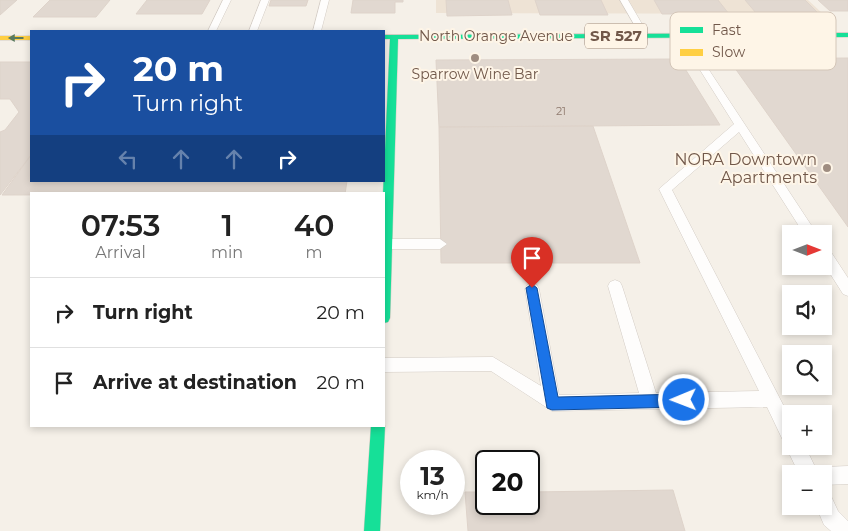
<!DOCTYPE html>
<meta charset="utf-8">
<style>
:root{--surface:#fff;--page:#f6f6f6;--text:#222;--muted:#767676;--line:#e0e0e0}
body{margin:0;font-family:Montserrat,sans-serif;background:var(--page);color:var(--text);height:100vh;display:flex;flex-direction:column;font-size:19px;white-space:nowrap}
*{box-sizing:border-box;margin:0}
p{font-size:16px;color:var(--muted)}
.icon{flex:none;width:28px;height:28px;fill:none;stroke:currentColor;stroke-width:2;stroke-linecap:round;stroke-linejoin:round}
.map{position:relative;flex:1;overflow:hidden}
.sheet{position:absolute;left:30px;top:192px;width:355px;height:235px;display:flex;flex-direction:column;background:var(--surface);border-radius:0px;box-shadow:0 2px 8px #0003}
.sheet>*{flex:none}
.top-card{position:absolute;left:30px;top:30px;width:355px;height:152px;border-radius:0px;box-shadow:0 2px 8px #0003;background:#1a4fa0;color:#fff;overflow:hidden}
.needle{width:32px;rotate:90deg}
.buttons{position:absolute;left:782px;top:225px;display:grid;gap:10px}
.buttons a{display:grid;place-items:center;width:50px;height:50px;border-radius:0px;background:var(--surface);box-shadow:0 2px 8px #0003;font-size:25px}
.speed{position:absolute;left:400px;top:450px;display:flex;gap:10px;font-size:25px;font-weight:700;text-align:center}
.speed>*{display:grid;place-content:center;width:65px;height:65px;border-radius:50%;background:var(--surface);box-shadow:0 2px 8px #0003;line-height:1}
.speed small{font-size:12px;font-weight:400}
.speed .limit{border:2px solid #111;border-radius:8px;background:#fff;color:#111}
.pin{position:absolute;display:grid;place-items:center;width:42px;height:42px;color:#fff;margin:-51px -21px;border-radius:50% 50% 50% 0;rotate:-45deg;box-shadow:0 0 5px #0007}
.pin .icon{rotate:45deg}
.me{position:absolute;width:55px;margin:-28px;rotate:269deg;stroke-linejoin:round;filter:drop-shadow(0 0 4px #0008)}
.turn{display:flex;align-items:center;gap:18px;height:105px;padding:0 20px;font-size:22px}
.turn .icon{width:65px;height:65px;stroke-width:2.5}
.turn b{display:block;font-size:35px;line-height:42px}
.lanes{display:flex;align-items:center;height:48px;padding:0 20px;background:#0003;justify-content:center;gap:25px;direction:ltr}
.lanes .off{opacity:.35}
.eta{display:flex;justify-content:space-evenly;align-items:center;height:85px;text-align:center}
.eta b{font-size:30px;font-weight:600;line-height:35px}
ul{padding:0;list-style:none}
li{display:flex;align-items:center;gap:15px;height:70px;padding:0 20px;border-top:1px solid var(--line)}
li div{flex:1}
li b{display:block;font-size:19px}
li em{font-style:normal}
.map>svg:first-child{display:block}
.residential{fill:#eee3d5}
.building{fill:#e1d8d0;stroke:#ded3ca}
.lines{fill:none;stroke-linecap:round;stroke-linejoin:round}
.lane-casing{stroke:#d3ccc5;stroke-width:1}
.fast-casing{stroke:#d4ccc4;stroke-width:1}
.slow-casing{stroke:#d4ccc4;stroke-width:1}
.lane{fill:#fefdfc;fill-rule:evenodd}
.fast{fill:#16e098;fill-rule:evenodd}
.slow{fill:#ffcf43;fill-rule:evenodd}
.oneway{fill:#5a7a5e}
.route{fill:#1a73e8;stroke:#114b97}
.poi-dot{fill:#9f8d81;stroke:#fef5e7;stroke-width:2}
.labels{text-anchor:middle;stroke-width:4;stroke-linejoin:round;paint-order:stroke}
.far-number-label{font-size:11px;fill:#8f7a6e}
.far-street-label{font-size:14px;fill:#71584a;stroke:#fef5e7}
.far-poi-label{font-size:14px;fill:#71584a;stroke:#fef5e7}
.shield{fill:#fef5e7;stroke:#9b8779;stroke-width:1}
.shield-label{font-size:15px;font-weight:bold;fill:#71584a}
.poi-label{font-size:16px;fill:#71584a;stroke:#fef5e7;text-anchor:end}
.key{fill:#fef5e7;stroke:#d4c6b8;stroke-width:1}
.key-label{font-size:14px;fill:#71584a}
</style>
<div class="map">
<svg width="848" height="531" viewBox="0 0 848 531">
<rect width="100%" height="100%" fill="#f5f0e8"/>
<!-- residential -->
<path class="residential" d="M 436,0 L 808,0 L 823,14 L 436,13 Z"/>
<!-- building -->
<path class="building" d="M 0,0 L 17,0 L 0,15 Z
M 50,0 L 110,0 L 96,17 L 33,17 Z
M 147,0 L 210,0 L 202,14 L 136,14 Z
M 271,0 L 308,0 L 306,6 L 269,6 Z
M 353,0 L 403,0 L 403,2 L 395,2 L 395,13 L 351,13 Z
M 446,0 L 508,0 L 512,15 L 447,16 Z
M 535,0 L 601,0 L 608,15 L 540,15 Z
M 654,0 L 718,0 L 729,14 L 662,14 Z
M 745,0 L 805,0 L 818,13 L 756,13 Z
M 818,0 L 848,0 L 848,11 L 830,11 Z
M 848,58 L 848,227 L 732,64 L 740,64 L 736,59 Z
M 679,59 L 720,125 L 439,127 L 436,60 Z
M 0,62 L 31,62 L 31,155 L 0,195 L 0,132 L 5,130 L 19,112 L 10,99 L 0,99 Z
M 593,126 L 640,263 L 441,263 L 439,127 Z
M 31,155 L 31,181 L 347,181 L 345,194 L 2,195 Z
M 673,490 L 685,531 L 468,531 L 465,492 L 486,492 L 486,504 L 529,504 L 529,492 Z"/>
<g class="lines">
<defs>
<path id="lane" d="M 223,0 L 231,0 L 216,31 L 208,31 Z
M 261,0 L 269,0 L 257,31 L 249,31 Z
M 321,0 L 329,0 L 321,31 L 313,31 Z
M 620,0 L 628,0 L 649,36 L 648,38 L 642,38 Z
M 682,32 L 686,35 L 817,234 L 804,234 L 739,132 L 672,190 L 791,420 L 791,446 L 805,446 L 817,471 L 824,467 L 848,466 L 848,484 L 824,485 L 824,474 L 799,474 L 767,407 L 552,411 L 491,371 L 384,372 L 384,358 L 493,357 L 541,386 L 525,289 L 527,285 L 532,283 L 537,285 L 539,289 L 559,395 L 639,393 L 608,286 L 610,282 L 615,280 L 620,282 L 622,286 L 656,393 L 759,391 L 659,189 L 734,124 L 678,35 Z
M 387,239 L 440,239 L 447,244 L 440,249 L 387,249 L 384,248 L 384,240 Z
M 824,248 L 829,249 L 848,278 L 848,296 L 843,294 L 824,264 Z
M 824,494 L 831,496 L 838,511 L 848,521 L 848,531 L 831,531 L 824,525 L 816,506 L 824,506 Z"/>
<path id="fast" d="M 848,33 L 848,37 L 398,39 L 390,318 L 388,322 L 384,323 L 383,194 L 390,39 L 384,39 L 384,35 Z
M 384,423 L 385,426 L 380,531 L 364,531 L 371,426 L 384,426 Z"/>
<path id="slow" d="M 0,36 L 31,36 L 31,40 L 0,40 Z"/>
</defs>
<!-- lane casing -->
<use href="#lane" class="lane-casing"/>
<!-- fast casing -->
<use href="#fast" class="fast-casing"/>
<!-- slow casing -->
<use href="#slow" class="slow-casing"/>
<!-- lane -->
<use href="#lane" class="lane"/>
<!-- fast -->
<use href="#fast" class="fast"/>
<!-- slow -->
<use href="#slow" class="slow"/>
</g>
<!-- one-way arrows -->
<defs><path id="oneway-solid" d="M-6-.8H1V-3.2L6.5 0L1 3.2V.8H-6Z" transform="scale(1.25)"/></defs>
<use class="oneway" href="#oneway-solid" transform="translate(16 38) rotate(180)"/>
<!-- route -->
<path class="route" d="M 532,284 L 537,288 L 558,397 L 684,394 L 689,396 L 691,400 L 689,405 L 684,407 L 552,410 L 547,408 L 526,288 Z"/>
<!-- markers -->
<g class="poi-dot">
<circle cx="475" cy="58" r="5"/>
<circle cx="827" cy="168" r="5"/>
</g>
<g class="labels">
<!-- far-number labels -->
<g class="far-number-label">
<text x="561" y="115">21</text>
</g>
<!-- far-street labels -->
<g class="far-street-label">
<text x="496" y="41">North Orange Avenue</text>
</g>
<!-- far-poi labels -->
<g class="far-poi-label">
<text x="475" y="79">Sparrow Wine Bar</text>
</g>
<!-- shield labels -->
<rect class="shield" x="585" y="23.5" width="62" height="25" rx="4"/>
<g class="shield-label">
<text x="616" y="41">SR 527</text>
</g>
<!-- poi labels -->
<g class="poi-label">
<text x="817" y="165">NORA Downtown<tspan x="817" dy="18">Apartments</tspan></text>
</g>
</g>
<!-- legend -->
<rect x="670" y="12" width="166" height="58" rx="8" class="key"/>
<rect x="680" y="27" width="23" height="6" fill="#16e098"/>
<rect x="680" y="49" width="23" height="7" fill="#ffcf43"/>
<g class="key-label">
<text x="712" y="35">Fast</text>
<text x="712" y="57">Slow</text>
</g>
</svg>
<div class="buttons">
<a><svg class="needle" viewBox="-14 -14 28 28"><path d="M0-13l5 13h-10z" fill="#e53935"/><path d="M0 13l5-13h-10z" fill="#767676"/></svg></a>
<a><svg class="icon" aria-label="sound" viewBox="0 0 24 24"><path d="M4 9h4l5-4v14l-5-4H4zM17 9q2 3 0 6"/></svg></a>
<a><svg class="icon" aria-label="search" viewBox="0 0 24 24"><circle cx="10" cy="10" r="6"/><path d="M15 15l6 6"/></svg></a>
<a>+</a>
<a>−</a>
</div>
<div class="speed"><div>13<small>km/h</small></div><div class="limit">20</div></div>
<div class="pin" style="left:532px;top:288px;background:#d93025"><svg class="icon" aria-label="arrive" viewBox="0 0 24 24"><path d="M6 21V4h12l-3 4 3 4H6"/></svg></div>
<svg class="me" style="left:684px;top:400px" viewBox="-20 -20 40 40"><circle r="17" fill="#1a73e8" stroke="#fff" stroke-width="3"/><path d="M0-11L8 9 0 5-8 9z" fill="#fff"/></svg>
<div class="top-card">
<div class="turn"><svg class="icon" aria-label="right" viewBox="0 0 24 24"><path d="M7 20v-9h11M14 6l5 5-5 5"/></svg><div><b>20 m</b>Turn right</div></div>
<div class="lanes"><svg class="icon off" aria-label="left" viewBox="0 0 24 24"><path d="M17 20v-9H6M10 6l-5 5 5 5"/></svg><svg class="icon off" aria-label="ahead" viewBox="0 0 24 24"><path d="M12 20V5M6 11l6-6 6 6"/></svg><svg class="icon off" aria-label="ahead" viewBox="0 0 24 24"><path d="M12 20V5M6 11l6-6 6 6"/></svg><svg class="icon" aria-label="right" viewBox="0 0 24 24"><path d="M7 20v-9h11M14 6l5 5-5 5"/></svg></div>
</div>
<section class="sheet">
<div class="eta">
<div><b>07:53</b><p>Arrival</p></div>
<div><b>1</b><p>min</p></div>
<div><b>40</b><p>m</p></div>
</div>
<ul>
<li><svg class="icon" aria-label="right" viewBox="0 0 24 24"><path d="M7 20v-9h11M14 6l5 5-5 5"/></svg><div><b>Turn right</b></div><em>20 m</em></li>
<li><svg class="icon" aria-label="arrive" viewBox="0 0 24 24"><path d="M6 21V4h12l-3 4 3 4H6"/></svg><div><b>Arrive at destination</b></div><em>20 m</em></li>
</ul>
</section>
</div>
